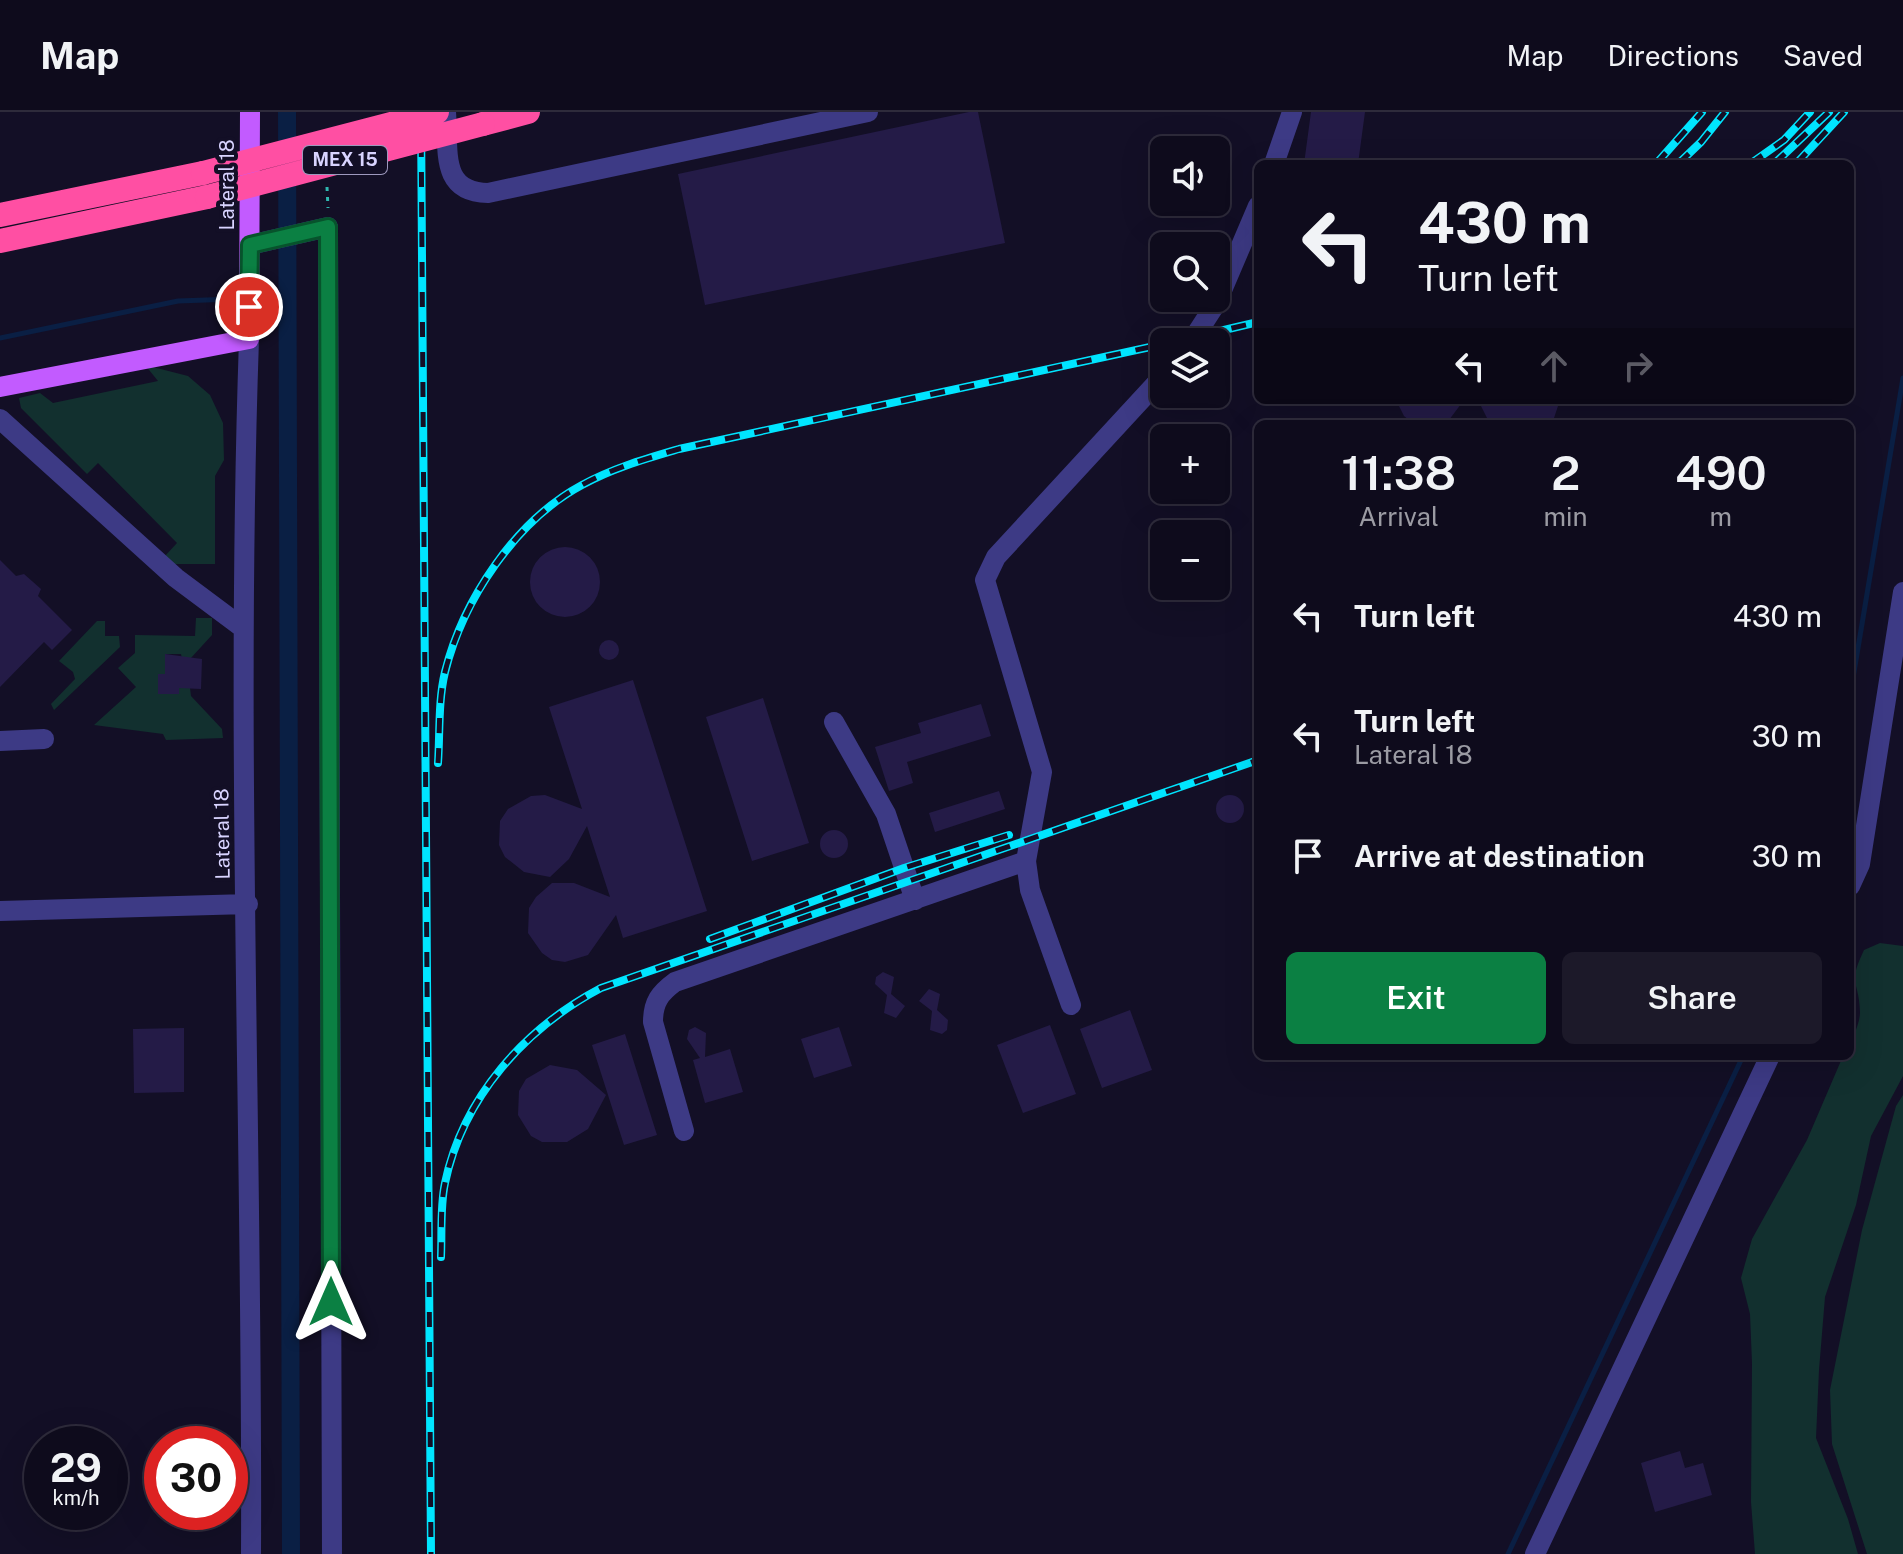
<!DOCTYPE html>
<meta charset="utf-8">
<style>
:root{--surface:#0e0b1c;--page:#1c1929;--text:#f1f3f6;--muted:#9b9ba3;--line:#2e2b3b;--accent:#0b8043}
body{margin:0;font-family:"Public Sans",sans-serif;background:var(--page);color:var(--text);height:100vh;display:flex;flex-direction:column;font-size:30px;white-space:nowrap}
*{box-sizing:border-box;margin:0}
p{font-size:26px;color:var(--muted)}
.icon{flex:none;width:44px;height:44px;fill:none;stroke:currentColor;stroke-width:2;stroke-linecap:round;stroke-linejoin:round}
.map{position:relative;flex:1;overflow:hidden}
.sheet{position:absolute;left:1254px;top:308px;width:600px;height:640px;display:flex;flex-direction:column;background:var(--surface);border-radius:12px;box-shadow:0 8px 32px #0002,0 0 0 2px var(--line)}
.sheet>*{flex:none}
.banner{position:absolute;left:1254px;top:48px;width:600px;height:244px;border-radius:12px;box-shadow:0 8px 32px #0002,0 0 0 2px var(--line);background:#0e0b1c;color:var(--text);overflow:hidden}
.tools{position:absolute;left:1150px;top:24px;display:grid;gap:16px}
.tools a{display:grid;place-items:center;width:80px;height:80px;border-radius:12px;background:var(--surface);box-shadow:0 8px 32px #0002,0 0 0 2px var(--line);font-size:40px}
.speed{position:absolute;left:24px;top:1314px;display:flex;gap:16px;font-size:40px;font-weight:700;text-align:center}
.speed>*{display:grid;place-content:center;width:104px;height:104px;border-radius:50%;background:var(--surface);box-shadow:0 8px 32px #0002,0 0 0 2px var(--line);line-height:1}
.speed small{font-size:20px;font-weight:400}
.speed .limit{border:12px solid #d22;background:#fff;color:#111}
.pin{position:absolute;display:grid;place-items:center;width:68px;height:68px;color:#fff;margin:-34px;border:4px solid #fff;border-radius:50%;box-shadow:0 2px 8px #0007}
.me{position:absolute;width:88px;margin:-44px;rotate:0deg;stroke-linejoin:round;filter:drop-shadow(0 0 6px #0008)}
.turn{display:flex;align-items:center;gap:28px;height:168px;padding:0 32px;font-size:36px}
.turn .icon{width:104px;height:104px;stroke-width:2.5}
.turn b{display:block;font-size:56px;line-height:68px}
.lanes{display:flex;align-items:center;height:76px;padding:0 32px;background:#0003;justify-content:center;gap:40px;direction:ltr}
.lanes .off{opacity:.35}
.eta{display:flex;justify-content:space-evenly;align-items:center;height:136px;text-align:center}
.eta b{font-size:48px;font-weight:600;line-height:56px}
.cta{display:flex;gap:16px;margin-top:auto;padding:16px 32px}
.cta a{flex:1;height:92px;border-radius:12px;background:var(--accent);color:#fff;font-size:32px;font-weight:600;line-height:92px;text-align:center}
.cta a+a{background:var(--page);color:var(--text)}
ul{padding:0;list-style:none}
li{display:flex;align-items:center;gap:24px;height:120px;padding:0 32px}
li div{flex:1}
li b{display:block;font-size:30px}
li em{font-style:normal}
header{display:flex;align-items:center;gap:48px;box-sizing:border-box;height:112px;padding:0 40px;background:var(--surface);border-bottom:2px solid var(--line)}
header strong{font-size:38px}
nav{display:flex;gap:44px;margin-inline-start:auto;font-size:28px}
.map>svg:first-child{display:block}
.green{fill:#12302f}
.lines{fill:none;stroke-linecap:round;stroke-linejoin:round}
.stream{stroke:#0a1f44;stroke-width:5}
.canal{stroke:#0a1f44;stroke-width:18}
.building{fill:#241b47}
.path{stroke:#2fb8b0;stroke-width:3;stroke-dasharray:4 6;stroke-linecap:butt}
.minor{stroke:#3d3a85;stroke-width:20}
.major{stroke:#c25bff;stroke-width:20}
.highway{stroke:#ff4fa3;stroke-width:24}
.rail-casing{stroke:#00e5ff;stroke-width:8}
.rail{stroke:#130f26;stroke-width:5;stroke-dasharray:15;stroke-linecap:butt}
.highway-bridge{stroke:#ff4fa3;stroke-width:24}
.route-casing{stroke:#07532c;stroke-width:20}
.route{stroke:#0b8043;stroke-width:14}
.labels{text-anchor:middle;stroke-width:8;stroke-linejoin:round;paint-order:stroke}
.shield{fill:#130f26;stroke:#9e99be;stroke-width:2}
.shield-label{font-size:18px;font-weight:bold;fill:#d9d4ff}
.street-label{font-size:20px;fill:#d9d4ff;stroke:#130f26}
</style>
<header>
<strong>Map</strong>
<nav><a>Map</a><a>Directions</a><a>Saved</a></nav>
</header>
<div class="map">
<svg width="1903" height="1442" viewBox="0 0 1903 1442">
<rect width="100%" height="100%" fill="#130f26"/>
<!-- green -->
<path class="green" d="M 145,253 L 188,264 L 210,283 L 223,311 L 224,348 L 215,364 L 215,452 L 173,452 L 165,444 L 177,431 L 98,351 L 87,362 L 21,296 L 19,286 L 40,281 L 53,291 L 158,269 Z
M 196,506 L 212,506 L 212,523 L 190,547 L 182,547 L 181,542 L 165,542 L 165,562 L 158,582 L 179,582 L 179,576 L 190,576 L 191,584 L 222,617 L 223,626 L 166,628 L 163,622 L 94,613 L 136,575 L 118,556 L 135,541 L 135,523 L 195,524 Z
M 97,509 L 105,509 L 105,524 L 119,524 L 120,535 L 54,598 L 51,592 L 75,567 L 73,560 L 59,549 Z
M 1880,831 L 1903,834 L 1903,964 L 1871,1024 L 1856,1093 L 1825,1185 L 1819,1258 L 1816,1326 L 1848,1407 L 1858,1442 L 1755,1442 L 1751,1390 L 1752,1251 L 1750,1202 L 1741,1166 L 1752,1127 L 1807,1028 L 1843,944 L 1850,944 C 1850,927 1860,914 1860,900 C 1859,867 1847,874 1864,838 Z
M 1903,983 L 1903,1442 L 1867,1442 L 1832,1332 L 1830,1278 L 1862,1118 L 1896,994 Z"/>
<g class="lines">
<!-- stream -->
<path class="stream" d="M 263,183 L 288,179
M 0,226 L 178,189 L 234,187
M 1850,584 L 1903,266
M 1508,1442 L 1743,944"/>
<!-- canal -->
<path class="canal" d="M 287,0 L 291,1442"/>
</g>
<!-- building -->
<path class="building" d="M 969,0 L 978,0 L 1005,131 L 705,193 L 678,62 Z
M 1311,0 L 1365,0 L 1358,52 L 1304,52 Z
M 1396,288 L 1464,288 L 1446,312 L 1414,312 L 1404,304 Z
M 1478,288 L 1560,288 L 1552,312 L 1490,312 Z
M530 470a35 35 0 1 1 70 0a35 35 0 1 1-70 0Z
M 0,448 L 16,464 L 24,462 L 41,477 L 38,484 L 72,518 L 52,538 L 44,530 L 0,575 Z
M599 538a10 10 0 1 1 20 0a10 10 0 1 1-20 0Z
M 165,542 L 202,547 L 201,577 L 179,576 L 179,582 L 158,582 L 158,562 L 165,562 Z
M 633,568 L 707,799 L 623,826 L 616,803 L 588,843 L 565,850 L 552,848 L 542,841 L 528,821 L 529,796 L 536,785 L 552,771 L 574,771 L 610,785 L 587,714 L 569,747 L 550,765 L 524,760 L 505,745 L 499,733 L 500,709 L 508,697 L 531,684 L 545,683 L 582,697 L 549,595 Z
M 763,586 L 809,731 L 752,749 L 706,605 Z
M 981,592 L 991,624 L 907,650 L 913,671 L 889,679 L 875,635 L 921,621 L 918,611 Z
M 999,679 L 1005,697 L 935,720 L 929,701 Z
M1216 697a14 14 0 1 1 28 0a14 14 0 1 1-28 0Z
M820 732a14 14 0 1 1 28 0a14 14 0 1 1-28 0Z
M 883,860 L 894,865 L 891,882 L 905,894 L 896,906 L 884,901 L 887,883 L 875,872 L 876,865 Z
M 929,877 L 940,882 L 937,898 L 948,908 L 947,918 L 942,922 L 930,918 L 932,899 L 919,889 Z
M 1130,898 L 1152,958 L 1102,976 L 1080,917 Z
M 1050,913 L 1076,982 L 1023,1001 L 997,933 Z
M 695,915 L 706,921 L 705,945 L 730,937 L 743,980 L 705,991 L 693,948 L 700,946 L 687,927 L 689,918 Z
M 839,915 L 852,954 L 814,966 L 801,927 Z
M 184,916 L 184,980 L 134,981 L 133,917 Z
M 625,922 L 657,1023 L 624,1033 L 592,933 Z
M 550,953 L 577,958 L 606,983 L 588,1017 L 567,1030 L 542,1030 L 531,1024 L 518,1003 L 519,979 L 526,967 Z
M 1680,1339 L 1685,1356 L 1703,1351 L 1712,1383 L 1655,1400 L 1641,1351 Z"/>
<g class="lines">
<!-- path -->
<path class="path" d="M 327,75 L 328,96"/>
<!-- minor -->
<path class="minor" d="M 446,0 C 449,38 439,80 488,81 L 868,0
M 1274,52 L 1292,0
M 250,133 L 328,115 L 332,1442
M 249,227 C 235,632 253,1037 251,1442
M 1191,230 L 1217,190 L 1258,94
M 0,307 L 176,466 L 243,516
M 834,610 L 886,702 L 915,788
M 0,629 L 44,627
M 1850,774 L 1860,752 L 1903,480
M 0,799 L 248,792
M 1071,893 L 1030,778 L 1026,749 L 1042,660 L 985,468 L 996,445 L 1164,263
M 684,1019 L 653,910 C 653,890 660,881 675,870 L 1026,749
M 1535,1442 L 1770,944"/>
<!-- major -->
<path class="major" d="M 0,275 L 249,227 L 250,0"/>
<!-- highway -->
<path class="highway" d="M 483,12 L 528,0
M 0,103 L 203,61
M 0,129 L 207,85"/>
<defs>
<path id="rail" d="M 421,0 L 431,1442
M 1656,52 L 1702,0
M 1678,52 L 1701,30 L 1725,0
M 1750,52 L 1784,28 L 1810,0
M 1774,52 L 1829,0
M 1796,52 L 1844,0
M 1173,230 L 1258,210
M 438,651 C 440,622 438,589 445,560 C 463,488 515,409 582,373 C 613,356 645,347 679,337 L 1164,232
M 710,827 L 904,756 L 1009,723
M 441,1145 C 442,1121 440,1094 445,1071 C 463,985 525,916 601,876 L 1258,648"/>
</defs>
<!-- rail casing -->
<use href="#rail" class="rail-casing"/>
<!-- rail -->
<use href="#rail" class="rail"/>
<!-- highway-bridge -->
<path class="highway-bridge" d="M 203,61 L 437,0
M 207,85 L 483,12"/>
</g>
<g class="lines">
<defs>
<path id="route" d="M 249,195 L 250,133 L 328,115 L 331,1190"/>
</defs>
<!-- route casing -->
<use href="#route" class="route-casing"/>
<!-- route -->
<use href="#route" class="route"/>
</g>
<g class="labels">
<!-- shield labels -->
<rect class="shield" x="303" y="34" width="84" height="28" rx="6"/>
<g class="shield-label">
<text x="345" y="54">MEX 15</text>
</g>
<!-- street labels -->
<g class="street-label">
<text transform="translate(227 73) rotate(-90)" y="7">Lateral 18</text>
<text transform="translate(222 722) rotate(-91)" y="7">Lateral 18</text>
</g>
</g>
</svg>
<div class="tools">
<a><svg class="icon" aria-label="sound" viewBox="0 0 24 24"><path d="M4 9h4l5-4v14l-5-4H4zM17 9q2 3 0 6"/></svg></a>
<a><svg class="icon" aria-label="search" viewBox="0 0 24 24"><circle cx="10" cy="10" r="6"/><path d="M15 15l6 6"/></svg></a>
<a><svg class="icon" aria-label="layers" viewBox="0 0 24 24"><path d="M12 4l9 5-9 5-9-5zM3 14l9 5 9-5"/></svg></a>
<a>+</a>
<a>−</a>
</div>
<div class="speed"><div>29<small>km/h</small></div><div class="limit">30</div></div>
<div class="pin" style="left:249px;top:195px;background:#d93025"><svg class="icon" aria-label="arrive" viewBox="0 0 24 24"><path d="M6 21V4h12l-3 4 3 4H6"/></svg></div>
<svg class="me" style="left:331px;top:1190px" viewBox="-20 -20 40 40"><path d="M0-17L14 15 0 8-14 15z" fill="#0b8043" stroke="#fff" stroke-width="4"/></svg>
<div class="banner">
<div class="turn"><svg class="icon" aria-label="left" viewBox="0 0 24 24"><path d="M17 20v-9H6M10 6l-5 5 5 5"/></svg><div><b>430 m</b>Turn left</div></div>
<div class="lanes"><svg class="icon" aria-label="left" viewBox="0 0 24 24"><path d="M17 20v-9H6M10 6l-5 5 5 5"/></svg><svg class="icon off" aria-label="ahead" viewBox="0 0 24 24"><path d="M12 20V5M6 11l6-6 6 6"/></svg><svg class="icon off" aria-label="right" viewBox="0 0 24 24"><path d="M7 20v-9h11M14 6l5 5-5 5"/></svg></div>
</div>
<section class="sheet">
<div class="eta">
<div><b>11:38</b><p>Arrival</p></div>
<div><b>2</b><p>min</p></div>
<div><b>490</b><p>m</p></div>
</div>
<ul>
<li><svg class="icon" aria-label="left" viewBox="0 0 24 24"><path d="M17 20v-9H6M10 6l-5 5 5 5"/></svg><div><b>Turn left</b></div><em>430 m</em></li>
<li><svg class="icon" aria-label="left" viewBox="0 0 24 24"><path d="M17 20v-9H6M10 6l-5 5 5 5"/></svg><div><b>Turn left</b><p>Lateral 18</p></div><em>30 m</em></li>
<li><svg class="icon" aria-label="arrive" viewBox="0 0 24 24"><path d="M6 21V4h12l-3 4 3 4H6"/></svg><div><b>Arrive at destination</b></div><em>30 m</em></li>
</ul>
<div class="cta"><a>Exit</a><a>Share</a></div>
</section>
</div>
